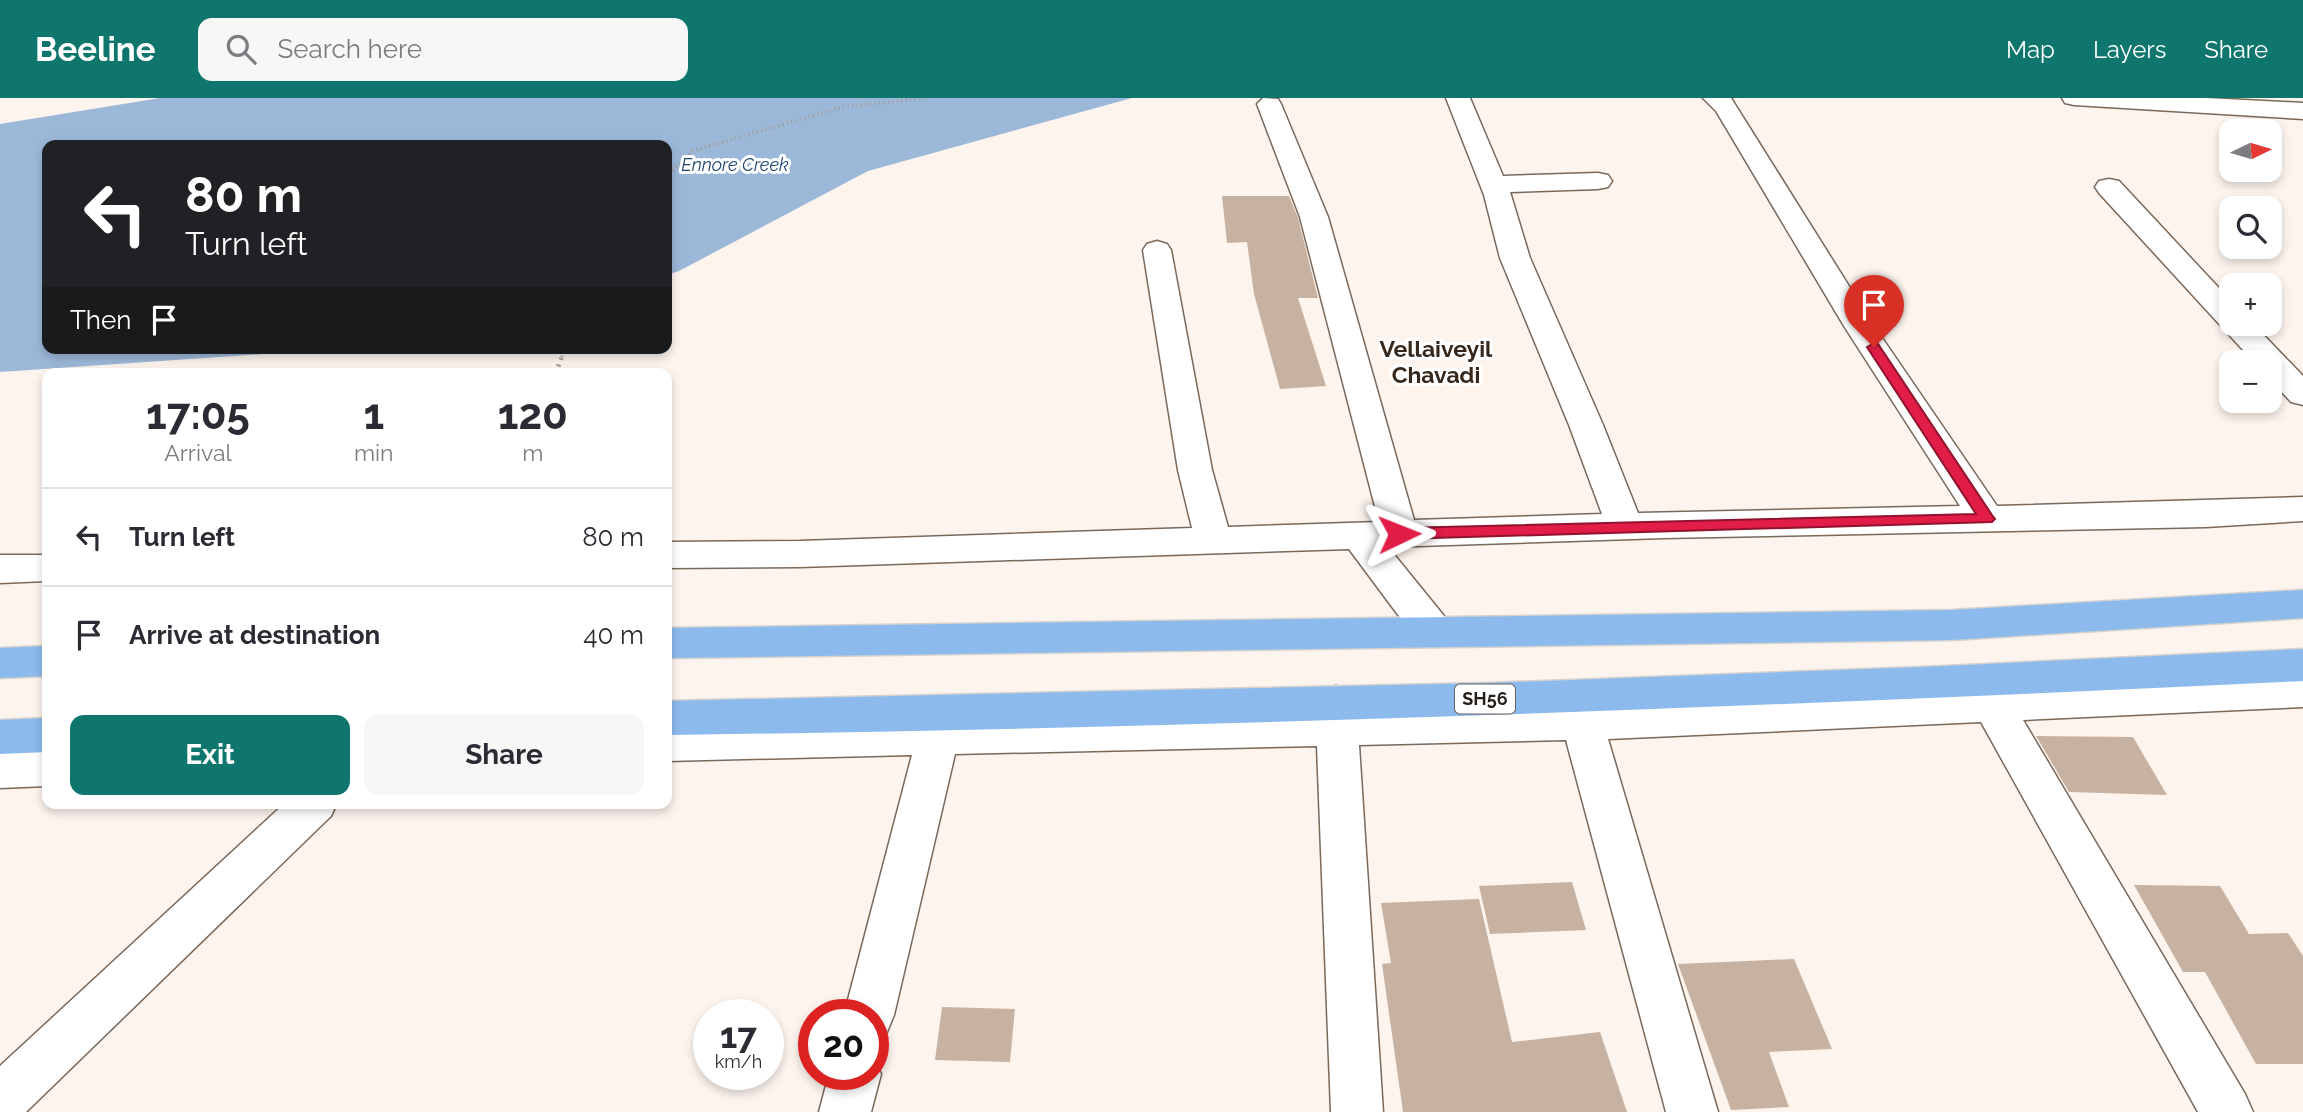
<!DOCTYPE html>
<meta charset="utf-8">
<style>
:root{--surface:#fff;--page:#f7f7f7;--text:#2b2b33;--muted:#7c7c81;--line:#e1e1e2;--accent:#0f766e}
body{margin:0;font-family:Raleway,sans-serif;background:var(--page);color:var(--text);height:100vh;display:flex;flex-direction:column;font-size:26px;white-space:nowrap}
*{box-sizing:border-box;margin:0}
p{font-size:23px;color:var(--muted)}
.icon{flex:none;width:38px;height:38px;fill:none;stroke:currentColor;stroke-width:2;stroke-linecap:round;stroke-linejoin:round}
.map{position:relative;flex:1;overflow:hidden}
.details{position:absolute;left:42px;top:270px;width:630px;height:441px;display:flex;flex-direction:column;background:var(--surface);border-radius:14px;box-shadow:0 4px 10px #0003}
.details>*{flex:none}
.guide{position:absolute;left:42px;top:42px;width:630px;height:214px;border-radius:14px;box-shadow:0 4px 10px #0003;background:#202124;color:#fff;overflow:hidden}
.needle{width:46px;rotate:85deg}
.fabs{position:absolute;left:2219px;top:21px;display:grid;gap:14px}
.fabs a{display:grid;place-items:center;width:63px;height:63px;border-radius:14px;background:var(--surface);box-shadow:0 4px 10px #0003;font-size:35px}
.speed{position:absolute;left:693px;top:901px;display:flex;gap:14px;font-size:35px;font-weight:700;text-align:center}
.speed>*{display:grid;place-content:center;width:91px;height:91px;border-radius:50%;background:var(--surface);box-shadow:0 4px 10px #0003;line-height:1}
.speed small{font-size:18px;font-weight:400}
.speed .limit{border:10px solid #d22;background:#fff;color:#111}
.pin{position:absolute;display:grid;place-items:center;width:60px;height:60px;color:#fff;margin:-72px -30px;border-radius:50% 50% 50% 0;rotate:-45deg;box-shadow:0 0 7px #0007}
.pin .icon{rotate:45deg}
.me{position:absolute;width:77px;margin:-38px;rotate:88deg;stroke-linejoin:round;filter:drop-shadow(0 0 5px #0008)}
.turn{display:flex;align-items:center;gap:24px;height:147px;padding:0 28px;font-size:32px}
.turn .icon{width:91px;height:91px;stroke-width:2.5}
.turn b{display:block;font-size:49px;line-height:60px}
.then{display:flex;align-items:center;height:66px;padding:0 28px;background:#0003;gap:14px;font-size:26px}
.eta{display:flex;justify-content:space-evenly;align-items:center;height:119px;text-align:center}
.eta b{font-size:42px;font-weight:700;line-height:49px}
.action{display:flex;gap:14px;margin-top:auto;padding:14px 28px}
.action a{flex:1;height:80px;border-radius:14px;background:var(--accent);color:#fff;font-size:28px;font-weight:700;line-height:80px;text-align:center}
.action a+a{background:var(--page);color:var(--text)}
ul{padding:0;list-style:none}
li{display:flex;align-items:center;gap:21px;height:98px;padding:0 28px;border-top:2px solid var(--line)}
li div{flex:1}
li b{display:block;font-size:26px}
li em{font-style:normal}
header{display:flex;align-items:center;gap:42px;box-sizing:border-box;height:98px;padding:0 35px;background:var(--accent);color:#fff}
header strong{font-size:33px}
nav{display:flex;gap:38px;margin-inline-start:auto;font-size:24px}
.search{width:490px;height:63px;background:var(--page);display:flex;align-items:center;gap:18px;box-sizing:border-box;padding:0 24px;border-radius:14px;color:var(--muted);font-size:26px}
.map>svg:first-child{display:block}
.water{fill:#9cb8d9}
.building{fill:#c7b2a2}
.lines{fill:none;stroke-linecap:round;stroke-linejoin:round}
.minor-casing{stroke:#7a6859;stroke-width:3}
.major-casing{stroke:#d3d2d1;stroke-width:3}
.path-far1{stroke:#a39a94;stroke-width:3.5;stroke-dasharray:1 3.5;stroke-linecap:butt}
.path{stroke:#a39a94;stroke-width:4.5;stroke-dasharray:2 5;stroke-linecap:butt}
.minor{fill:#fff;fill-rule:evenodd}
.major{fill:#8cbaec;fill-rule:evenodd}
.route{fill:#e11d48;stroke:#92132f;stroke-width:2}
.labels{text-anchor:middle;stroke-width:6;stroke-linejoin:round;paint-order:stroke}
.far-water-label{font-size:18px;font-style:italic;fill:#1f4672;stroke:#fff}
.shield{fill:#fff;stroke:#66615d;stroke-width:2}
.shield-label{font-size:18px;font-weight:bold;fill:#251d17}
.quarter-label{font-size:23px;font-weight:bold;fill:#38281b;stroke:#fff}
</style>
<header>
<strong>Beeline</strong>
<div class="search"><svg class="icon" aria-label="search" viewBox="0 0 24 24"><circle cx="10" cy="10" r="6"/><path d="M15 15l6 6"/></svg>Search here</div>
<nav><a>Map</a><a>Layers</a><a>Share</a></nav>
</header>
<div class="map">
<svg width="2303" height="1014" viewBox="0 0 2303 1014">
<rect width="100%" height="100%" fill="#fdf4ee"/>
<!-- water -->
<path class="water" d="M 160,0 L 1132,0 L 868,73 L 679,173 L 667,177 L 667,47 L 47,47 L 47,250 L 351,250 L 0,274 L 0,26 Z"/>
<!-- building -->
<path class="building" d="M 1222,98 L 1289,98 L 1298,120 L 1318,200 L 1298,200 L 1326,288 L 1280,291 L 1254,196 L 1247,144 L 1227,145 Z
M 2036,638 L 2133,639 L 2167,697 L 2069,694 Z
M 1572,784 L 1586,832 L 1490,836 L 1479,788 Z
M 2134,787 L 2220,788 L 2249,836 L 2288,835 L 2303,858 L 2303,966 L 2256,966 L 2205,874 L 2183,874 Z
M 1479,801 L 1512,944 L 1600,934 L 1627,1014 L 1403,1014 L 1382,866 L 1391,865 L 1381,805 Z
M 1794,861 L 1832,951 L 1769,954 L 1789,1009 L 1731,1012 L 1678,866 Z
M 942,909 L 1015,911 L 1010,964 L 935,962 Z"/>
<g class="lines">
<defs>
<path id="minor" d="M 1263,0 L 1278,1 L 1281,6 L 1328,119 L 1414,422 L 1602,416 L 1569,327 L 1500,160 L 1484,97 L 1446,0 L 1470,0 L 1503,78 L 1598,75 L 1608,77 L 1612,83 L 1608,89 L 1598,91 L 1510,94 L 1530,160 L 1603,327 L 1638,415 L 1960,408 L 1844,228 L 1716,13 L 1703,0 L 1731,0 L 1874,228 L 1997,408 L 2303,399 L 2303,423 L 2206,429 L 1664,440 L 1388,449 L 1457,534 L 1451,545 L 1437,549 L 1413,537 L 1349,451 L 800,469 L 667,470 L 667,444 L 800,443 L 1192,430 L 1178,372 L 1143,152 L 1147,146 L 1157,143 L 1167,146 L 1171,152 L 1212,372 L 1228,429 L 1379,424 L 1300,119 L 1257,6 Z
M 2062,0 L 2206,0 L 2303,5 L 2303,21 L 2074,7 L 2065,5 Z
M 2109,81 L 2119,83 L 2231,203 L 2231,226 L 2253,226 L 2303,278 L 2303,307 L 2291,304 L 2270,281 L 2270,264 L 2254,264 L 2099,95 L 2095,89 L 2099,83 Z
M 0,457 L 47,457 L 47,483 L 0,485 Z
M 1980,574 L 1994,579 L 2003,590 L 2303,577 L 2303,609 L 2023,622 L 2245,996 L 2253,1014 L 2198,1014 L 1981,624 L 1608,641 L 1718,1014 L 1666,1014 L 1566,642 L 1359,647 L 1383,1014 L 1331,1014 L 1317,648 L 955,656 L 894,917 L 887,934 L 873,939 L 873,917 L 844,917 L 912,657 L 667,663 L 667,629 L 921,623 L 929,604 L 944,599 L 959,604 L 965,616 L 963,622 L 1316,614 L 1315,604 L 1321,592 L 1336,588 L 1351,592 L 1357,604 L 1357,613 L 1557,609 L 1554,600 L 1561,589 L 1575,584 L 1589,589 L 1598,608 L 1961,592 L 1966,579 Z
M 47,652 L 47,688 L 0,690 L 0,654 Z
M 285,705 L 337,705 L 331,718 L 26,1014 L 0,1014 L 0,968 Z
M 873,959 L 881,976 L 871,1014 L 819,1014 L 829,976 L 873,976 Z"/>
<path id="major" d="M 2303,492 L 2303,520 L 1952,542 L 667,560 L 667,530 L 1952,512 Z
M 47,548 L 47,578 L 0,580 L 0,550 Z
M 2303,551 L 2303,583 C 1758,609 1212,630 667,637 L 667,603 L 1487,585 L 1923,569 Z
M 47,620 L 47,654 L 0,656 L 0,622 Z"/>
</defs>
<!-- minor casing -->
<use href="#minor" class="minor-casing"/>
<!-- major casing -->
<use href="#major" class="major-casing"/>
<!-- path-far1 -->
<path class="path-far1" d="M 667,79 L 692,53 L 843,9 L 926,0
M 562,259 L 565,250"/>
<!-- path -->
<path class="path" d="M 556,275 L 562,258"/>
<!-- minor -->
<use href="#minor" class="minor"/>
<!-- major -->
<use href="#major" class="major"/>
</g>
<!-- route -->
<path class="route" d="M 1874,245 L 1878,246 L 1992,417 L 1995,421 L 1992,424 L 1399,441 L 1392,436 L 1399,430 L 1976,416 L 1867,249 Z"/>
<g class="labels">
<!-- far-water labels -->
<g class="far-water-label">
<text x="735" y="73">Ennore Creek</text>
</g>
<!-- shield labels -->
<rect class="shield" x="1455" y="586.5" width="60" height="29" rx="5"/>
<g class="shield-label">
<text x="1485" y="607">SH56</text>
</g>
<!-- quarter labels -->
<g class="quarter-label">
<text x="1436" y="259">Vellaiveyil<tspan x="1436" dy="26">Chavadi</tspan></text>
</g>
</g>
</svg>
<div class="fabs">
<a><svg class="needle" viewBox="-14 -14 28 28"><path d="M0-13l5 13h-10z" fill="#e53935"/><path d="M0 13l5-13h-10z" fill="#7c7c81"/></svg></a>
<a><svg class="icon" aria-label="search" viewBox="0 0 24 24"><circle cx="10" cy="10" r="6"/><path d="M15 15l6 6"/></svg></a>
<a>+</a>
<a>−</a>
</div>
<div class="speed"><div>17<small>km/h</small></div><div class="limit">20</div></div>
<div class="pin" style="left:1874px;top:249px;background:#d93025"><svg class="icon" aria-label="arrive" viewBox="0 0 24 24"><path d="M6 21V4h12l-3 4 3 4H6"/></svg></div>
<svg class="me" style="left:1399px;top:436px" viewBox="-20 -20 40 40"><path d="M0-17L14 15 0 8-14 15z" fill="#e11d48" stroke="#fff" stroke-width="4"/></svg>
<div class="guide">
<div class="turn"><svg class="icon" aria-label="left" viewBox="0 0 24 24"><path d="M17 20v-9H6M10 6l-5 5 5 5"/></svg><div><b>80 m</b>Turn left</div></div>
<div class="then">Then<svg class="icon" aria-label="arrive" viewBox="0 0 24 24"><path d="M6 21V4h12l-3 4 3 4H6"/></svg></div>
</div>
<section class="details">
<div class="eta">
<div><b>17:05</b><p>Arrival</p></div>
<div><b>1</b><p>min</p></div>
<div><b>120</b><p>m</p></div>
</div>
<ul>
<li><svg class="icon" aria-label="left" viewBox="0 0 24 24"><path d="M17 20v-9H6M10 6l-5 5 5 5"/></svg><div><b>Turn left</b></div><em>80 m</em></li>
<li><svg class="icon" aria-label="arrive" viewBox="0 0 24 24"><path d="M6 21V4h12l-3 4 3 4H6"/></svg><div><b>Arrive at destination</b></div><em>40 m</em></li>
</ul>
<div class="action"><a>Exit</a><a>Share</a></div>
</section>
</div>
